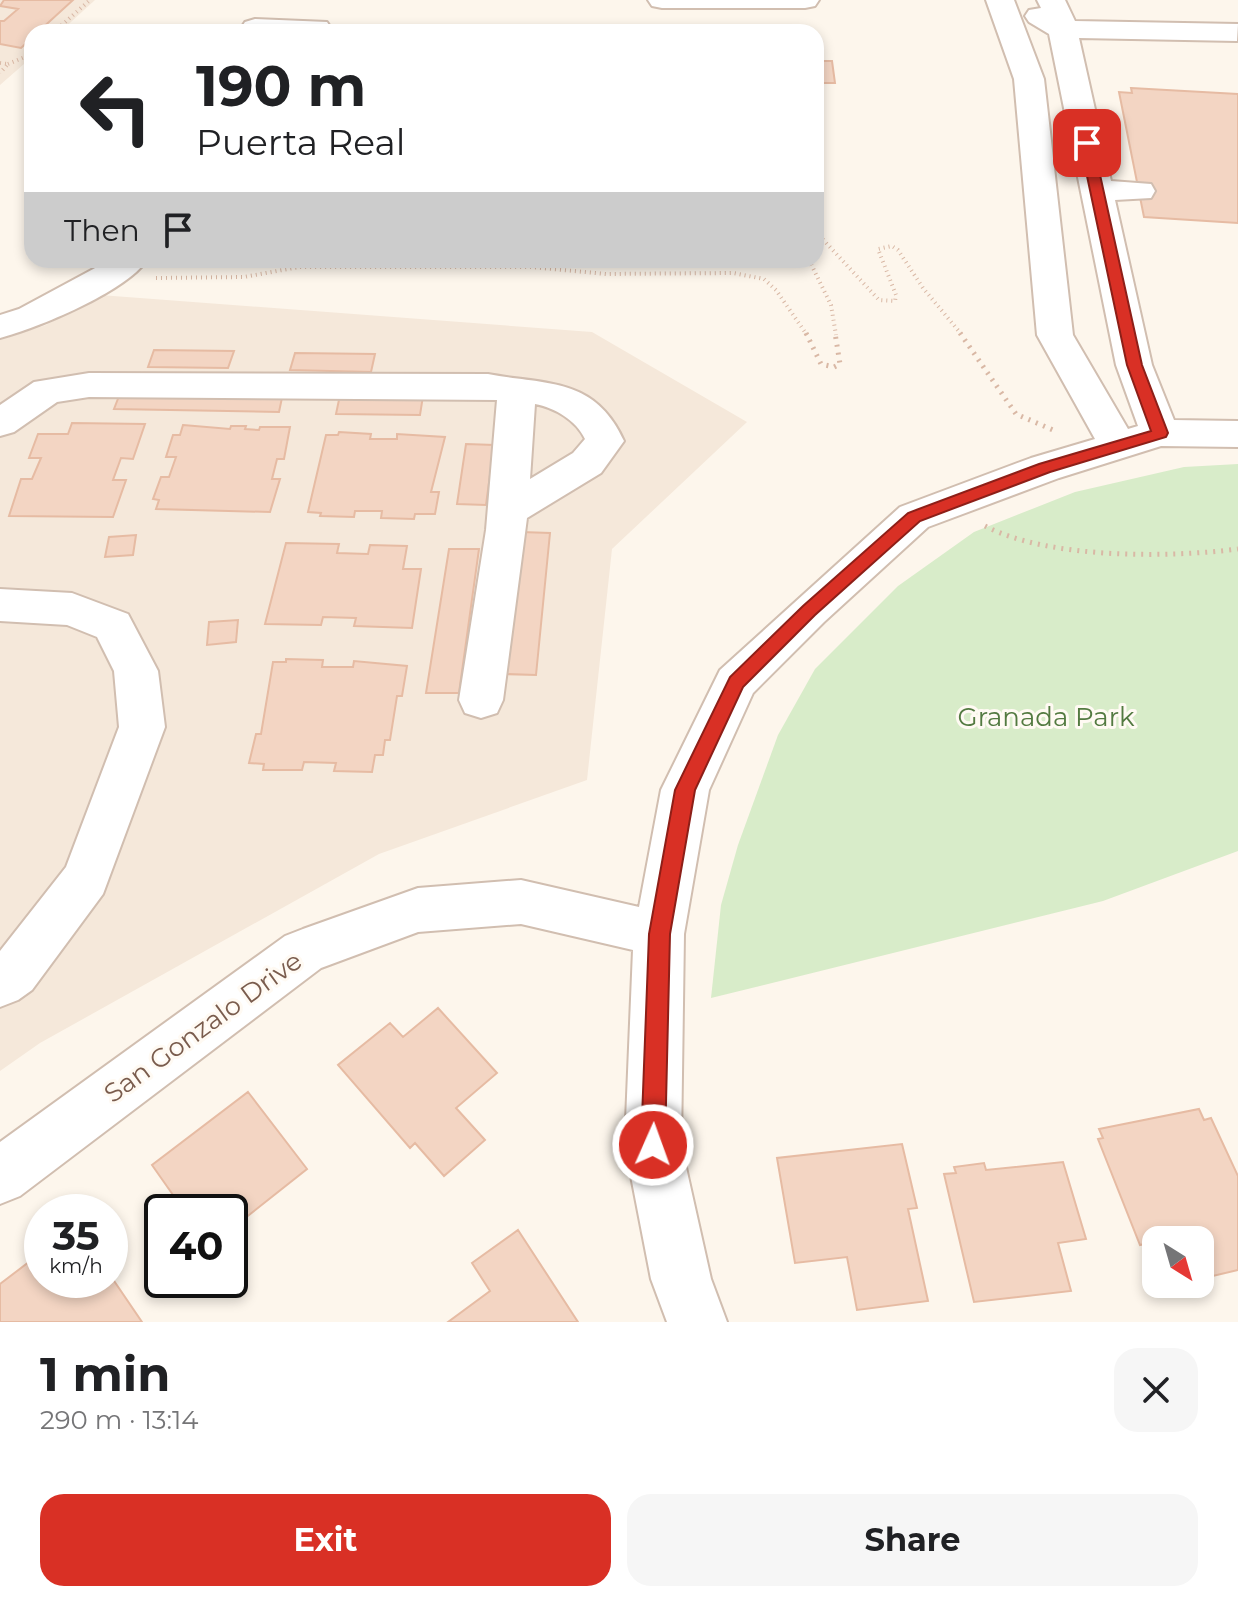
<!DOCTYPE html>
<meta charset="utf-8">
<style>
:root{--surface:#fff;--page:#f6f6f6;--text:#202124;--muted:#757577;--accent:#d93025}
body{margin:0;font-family:Montserrat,sans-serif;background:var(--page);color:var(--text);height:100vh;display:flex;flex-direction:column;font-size:30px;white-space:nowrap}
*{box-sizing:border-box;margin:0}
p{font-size:26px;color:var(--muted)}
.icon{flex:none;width:44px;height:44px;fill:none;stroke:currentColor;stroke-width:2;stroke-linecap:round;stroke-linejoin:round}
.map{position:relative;height:1322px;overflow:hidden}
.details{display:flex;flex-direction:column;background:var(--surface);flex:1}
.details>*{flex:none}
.hud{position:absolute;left:24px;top:24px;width:800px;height:244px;border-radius:24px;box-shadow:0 4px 12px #0003;background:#fff;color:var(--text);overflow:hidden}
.needle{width:52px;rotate:143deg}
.buttons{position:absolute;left:1142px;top:1226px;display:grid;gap:16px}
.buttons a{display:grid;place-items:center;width:72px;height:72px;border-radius:16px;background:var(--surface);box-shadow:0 4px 12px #0003;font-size:40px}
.speed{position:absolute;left:24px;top:1194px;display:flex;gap:16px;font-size:40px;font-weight:700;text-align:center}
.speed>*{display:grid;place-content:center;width:104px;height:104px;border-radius:50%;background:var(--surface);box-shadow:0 4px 12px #0003;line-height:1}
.speed small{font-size:20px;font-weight:400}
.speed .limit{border:4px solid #111;border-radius:12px;background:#fff;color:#111}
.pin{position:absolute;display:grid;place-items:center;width:68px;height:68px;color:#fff;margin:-34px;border-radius:16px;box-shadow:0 4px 12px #0006}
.me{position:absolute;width:88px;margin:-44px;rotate:2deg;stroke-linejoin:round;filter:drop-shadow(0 0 6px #0008)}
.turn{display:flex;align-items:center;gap:28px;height:168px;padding:0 40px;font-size:36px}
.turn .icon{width:104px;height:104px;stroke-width:2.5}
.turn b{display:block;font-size:56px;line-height:68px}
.then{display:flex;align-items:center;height:76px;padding:0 40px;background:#0003;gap:16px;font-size:30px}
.round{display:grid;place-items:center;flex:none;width:84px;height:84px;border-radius:24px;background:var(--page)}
.head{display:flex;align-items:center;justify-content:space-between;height:136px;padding:0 40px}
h1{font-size:48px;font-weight:700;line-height:60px}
.button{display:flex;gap:16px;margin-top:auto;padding:16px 40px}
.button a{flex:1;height:92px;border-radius:24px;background:var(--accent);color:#fff;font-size:32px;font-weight:700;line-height:92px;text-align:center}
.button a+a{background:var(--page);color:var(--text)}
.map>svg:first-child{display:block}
.residential{fill:#f5e8da}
.green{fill:#d8ecc9}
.building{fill:#f3d5c3;stroke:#e6bba3;stroke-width:2}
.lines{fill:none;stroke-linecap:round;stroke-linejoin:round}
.minor-casing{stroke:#d1beb0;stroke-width:4}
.path-far1{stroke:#d9b8a5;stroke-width:4;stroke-dasharray:1 4;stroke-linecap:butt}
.path{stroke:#d9b8a5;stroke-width:5;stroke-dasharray:2 6;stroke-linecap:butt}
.minor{fill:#fff;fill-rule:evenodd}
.route{fill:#d93025;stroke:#8d1f18;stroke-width:2}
.labels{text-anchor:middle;stroke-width:6;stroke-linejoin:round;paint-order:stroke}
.park-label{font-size:26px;fill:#537a41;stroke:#fffaf3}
.street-label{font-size:26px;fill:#7a5c4d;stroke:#fffaf3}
</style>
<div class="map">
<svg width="1238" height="1322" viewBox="0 0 1238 1322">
<rect width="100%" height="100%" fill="#fdf6ec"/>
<!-- residential -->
<path class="residential" d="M 0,0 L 95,0 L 60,32 L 32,32 L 32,57 L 0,85 Z
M 100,295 L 592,332 L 747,422 L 612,549 L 587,780 L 379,854 L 40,1043 L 0,1071 L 0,340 L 46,325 Z"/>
<!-- green -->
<path class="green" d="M 1238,464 L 1238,851 L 1103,901 L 711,998 L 721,905 L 738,845 L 778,735 L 815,669 L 898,586 L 974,532 L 1075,492 L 1184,467 Z"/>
<!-- building -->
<path class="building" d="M 4,0 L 73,0 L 38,32 L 32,32 L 32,38 L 21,48 L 0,44 L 0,21 L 4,21 L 18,9 L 0,6 Z
M 816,61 L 832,61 L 835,83 L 816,83 Z
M 1131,88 L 1238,94 L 1238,223 L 1144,217 L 1119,92 L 1132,93 Z
M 816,96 L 822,148 L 816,148 Z
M 154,350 L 234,351 L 228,368 L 148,367 Z
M 295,353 L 375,354 L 371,372 L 290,370 Z
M 121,391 L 283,393 L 279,412 L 114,409 Z
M 340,395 L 423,396 L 420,415 L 336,414 Z
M 72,423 L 145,424 L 133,459 L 121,458 L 113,480 L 126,480 L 113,517 L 9,516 L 21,479 L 32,479 L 41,458 L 29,458 L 38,434 L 68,434 Z
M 183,425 L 230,429 L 231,426 L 246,426 L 245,429 L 259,430 L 260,427 L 290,427 L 284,459 L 277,459 L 272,479 L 280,479 L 270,512 L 156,509 L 159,500 L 153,499 L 161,477 L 169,477 L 176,457 L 166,457 L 173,435 L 180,435 Z
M 339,432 L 371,434 L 370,439 L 397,439 L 397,434 L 445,437 L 431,492 L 439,492 L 435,514 L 415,514 L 414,519 L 381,518 L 382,511 L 355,511 L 354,517 L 320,516 L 321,513 L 308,512 L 326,435 L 338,435 Z
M 466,444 L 494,445 L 486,505 L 457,504 Z
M 521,532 L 550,533 L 536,675 L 504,674 Z
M 136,535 L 133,555 L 105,557 L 109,537 Z
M 286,543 L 339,544 L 337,553 L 368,554 L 370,545 L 407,546 L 403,569 L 421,569 L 412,628 L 354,626 L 356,618 L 323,617 L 321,625 L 265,624 Z
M 449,549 L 479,549 L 459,693 L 426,693 Z
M 238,620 L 236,642 L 207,645 L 209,622 Z
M 286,659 L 323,660 L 322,667 L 353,667 L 354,661 L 407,666 L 402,696 L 397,696 L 390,740 L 385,740 L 383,755 L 375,755 L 372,772 L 334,771 L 336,763 L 304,762 L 302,770 L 263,770 L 264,764 L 249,763 L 256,734 L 261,734 L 273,662 L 286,662 Z
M 438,1008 L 497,1073 L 456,1108 L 485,1140 L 444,1176 L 415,1143 L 410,1148 L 338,1065 L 390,1023 L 403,1037 Z
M 248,1092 L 307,1169 L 230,1230 L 230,1212 L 208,1212 L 201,1203 L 185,1212 L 152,1165 Z
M 1199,1109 L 1204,1120 L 1211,1118 L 1238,1176 L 1238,1270 L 1200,1279 L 1200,1240 L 1173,1238 L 1140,1245 L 1098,1139 L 1103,1138 L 1099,1129 Z
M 902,1144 L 917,1208 L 908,1209 L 928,1301 L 857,1310 L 847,1257 L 795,1263 L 777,1158 Z
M 1063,1162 L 1086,1239 L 1058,1243 L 1071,1291 L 974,1302 L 944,1174 L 956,1173 L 954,1167 L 984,1163 L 986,1170 Z
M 518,1230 L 578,1322 L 448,1322 L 490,1291 L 472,1263 Z
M 42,1252 L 42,1280 L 110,1280 L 110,1275 L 142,1322 L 0,1322 L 0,1284 Z"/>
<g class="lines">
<defs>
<path id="minor" d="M 648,0 L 819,0 L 815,6 L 805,8 L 662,8 L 652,6 Z
M 986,0 L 1014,0 L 1044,79 L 1073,335 L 1128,429 L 1138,426 L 1116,365 L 1049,34 L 1029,22 L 1025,16 L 1029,10 L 1041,8 L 1037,0 L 1065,0 L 1075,21 L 1238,24 L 1237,41 L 1079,38 L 1111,181 L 1151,184 L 1155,191 L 1151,198 L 1115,200 L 1152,365 L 1174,420 L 1238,421 L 1238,447 L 1161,446 L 1059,478 L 928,527 L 824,622 L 753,693 L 709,790 L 684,934 L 681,1145 L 711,1279 L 727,1322 L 667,1322 L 651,1279 L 625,1145 L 633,950 L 521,924 L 418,932 L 321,968 L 20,1196 L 0,1204 L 0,1142 L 285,936 L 303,929 L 418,888 L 521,880 L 639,907 L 661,790 L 720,670 L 900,507 L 1031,458 L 1095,439 L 1037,335 L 1014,79 Z
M 255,19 L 327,22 L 331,28 L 329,32 L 243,32 L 241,28 L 245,22 Z
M 110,260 L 147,260 C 125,292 38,328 0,338 L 0,315 L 19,309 Z
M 89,373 L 488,374 C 547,385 595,377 624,441 L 601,473 L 527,518 L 503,700 L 497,713 L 481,718 L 465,713 L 459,700 L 486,530 L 497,400 L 89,397 L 57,402 L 14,432 L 0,436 L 0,405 L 34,382 ZM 535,404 C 555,408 576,420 585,439 L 573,453 L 530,479 Z
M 0,589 L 72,593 L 128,614 L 158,671 L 165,727 L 103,894 L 32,990 L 18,1000 L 0,1007 L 0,951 L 66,867 L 119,727 L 114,671 L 97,637 L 67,625 L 0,621 Z"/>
</defs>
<!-- minor casing -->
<use href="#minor" class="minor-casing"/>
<!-- path-far1 -->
<path class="path-far1" d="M 54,32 L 90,0
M 0,63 L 8,64 L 0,73
M 8,64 L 32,54
M 816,232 L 879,300 L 895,301 L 896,295 L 878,249 L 892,246 L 898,250 L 923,288 L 962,335
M 809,260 L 831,305 L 836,335
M 156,278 L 244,277 L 299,267 L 531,267 L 606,274 L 733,273 L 764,279 L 776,290 L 807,335"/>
<!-- path -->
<path class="path" d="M 806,333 L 821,364 L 834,367 L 840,364 L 835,333
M 960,333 L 1016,414 L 1053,430
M 985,526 C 1048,559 1168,558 1238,549"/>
<!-- minor -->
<use href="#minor" class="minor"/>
</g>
<!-- route -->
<path class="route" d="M 1087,139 L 1093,143 L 1142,365 L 1168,433 L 1166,437 L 1050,472 L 920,521 L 815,615 L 743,687 L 695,790 L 670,934 L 665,1145 L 661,1153 L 653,1157 L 645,1153 L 641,1145 L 649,934 L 675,790 L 730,677 L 803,606 L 908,513 L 1039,464 L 1151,431 L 1127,365 L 1080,143 Z"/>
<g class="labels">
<!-- park labels -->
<g class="park-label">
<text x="1046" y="726">Granada Park</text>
</g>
<!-- street labels -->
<g class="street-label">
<text transform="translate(203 1027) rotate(-36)" y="9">San Gonzalo Drive</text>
</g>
</g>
</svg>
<div class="buttons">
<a><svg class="needle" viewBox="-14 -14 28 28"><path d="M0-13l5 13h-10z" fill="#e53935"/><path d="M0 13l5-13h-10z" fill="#757577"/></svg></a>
</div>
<div class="speed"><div>35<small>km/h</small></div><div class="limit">40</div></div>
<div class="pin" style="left:1087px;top:143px;background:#d93025"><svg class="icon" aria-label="arrive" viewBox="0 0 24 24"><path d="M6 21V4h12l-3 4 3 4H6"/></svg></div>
<svg class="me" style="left:653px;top:1145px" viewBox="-20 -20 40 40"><circle r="17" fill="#d93025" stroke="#fff" stroke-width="3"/><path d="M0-11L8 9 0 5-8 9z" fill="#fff"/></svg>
<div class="hud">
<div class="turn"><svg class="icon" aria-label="left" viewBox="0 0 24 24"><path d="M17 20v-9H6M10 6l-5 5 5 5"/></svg><div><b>190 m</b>Puerta Real</div></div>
<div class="then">Then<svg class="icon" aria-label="arrive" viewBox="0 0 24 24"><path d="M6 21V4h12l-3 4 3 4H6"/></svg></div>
</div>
</div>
<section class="details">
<div class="head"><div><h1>1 min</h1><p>290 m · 13:14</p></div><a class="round"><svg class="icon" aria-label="close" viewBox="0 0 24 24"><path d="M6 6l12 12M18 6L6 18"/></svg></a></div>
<div class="button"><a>Exit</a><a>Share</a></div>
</section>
